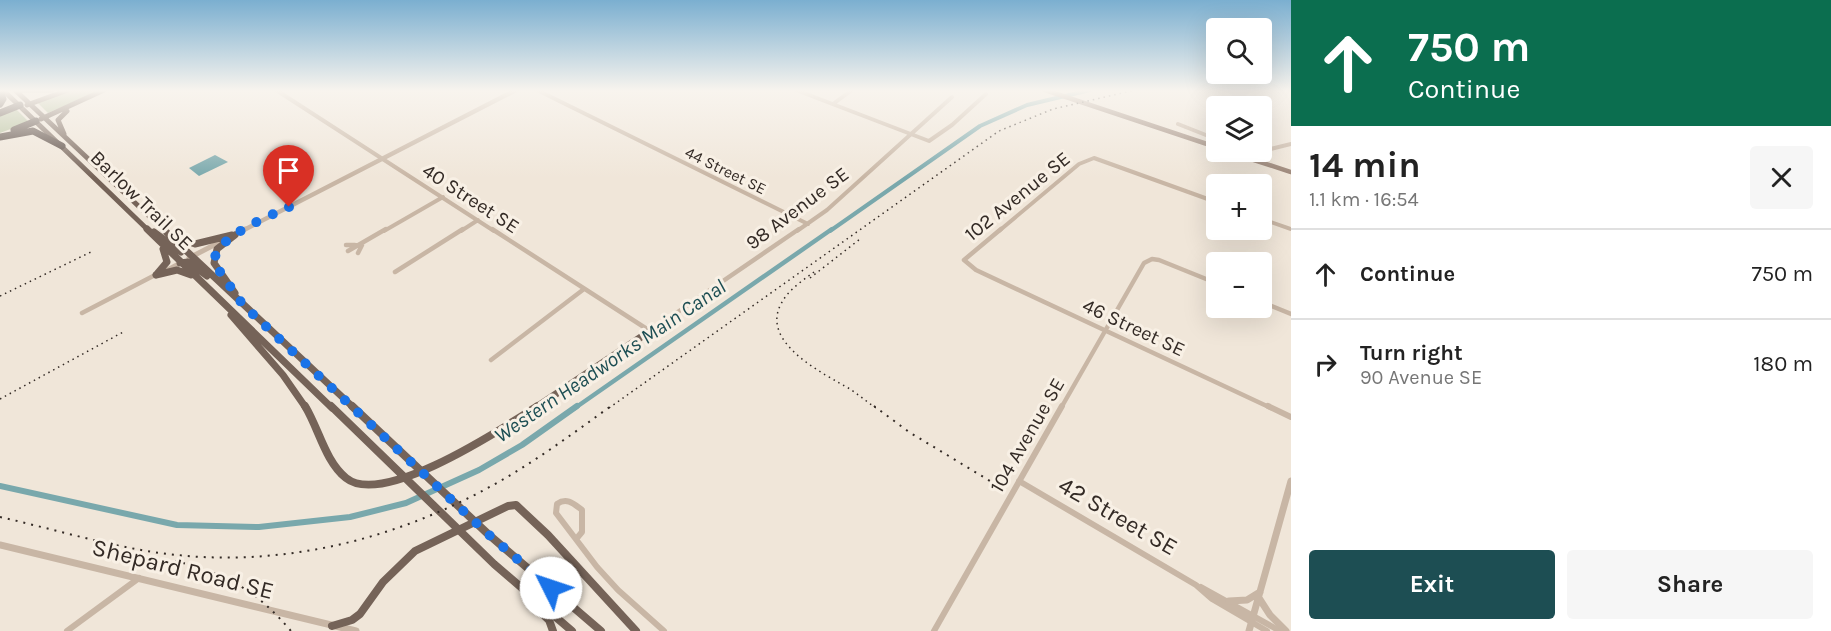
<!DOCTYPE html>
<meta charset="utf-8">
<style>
:root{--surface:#fff;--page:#f6f6f6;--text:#222;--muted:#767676;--line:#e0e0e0;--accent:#1d4e53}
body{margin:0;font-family:Karla,sans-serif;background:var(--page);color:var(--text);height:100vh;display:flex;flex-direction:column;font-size:22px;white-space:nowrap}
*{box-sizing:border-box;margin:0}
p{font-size:20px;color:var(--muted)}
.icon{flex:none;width:33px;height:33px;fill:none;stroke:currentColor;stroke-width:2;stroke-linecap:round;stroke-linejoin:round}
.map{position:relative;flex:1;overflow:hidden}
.side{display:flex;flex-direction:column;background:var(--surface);width:540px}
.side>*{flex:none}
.top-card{background:#0b6e4f;color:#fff;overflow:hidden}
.controls{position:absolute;left:1206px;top:18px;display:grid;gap:12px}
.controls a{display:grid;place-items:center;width:66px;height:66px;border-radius:6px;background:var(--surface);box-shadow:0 6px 24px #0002;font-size:30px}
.pin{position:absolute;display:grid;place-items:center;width:51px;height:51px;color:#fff;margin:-62px -26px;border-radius:50% 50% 50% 0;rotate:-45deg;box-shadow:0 0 6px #0007}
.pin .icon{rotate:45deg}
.me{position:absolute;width:66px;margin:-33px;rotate:311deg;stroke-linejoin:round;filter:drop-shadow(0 0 4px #0008)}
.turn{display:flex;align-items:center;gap:21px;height:126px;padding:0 18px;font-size:27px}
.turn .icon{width:78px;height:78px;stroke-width:2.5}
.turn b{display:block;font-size:42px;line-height:51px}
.round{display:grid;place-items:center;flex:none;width:63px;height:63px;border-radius:6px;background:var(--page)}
.head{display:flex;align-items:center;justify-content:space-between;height:102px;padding:0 18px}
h1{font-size:36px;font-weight:700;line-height:45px}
.cta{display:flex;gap:12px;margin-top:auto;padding:12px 18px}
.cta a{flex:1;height:69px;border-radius:6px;background:var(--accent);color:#fff;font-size:24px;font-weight:700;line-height:69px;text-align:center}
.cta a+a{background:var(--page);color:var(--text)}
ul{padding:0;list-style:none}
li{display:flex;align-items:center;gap:18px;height:90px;padding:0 18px;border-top:2px solid var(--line)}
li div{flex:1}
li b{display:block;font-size:22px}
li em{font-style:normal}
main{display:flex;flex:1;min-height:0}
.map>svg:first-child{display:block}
.green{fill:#b1be99}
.water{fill:#79a8ac}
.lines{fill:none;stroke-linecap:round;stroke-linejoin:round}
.canal-far2{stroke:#79a8ac;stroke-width:4}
.canal-far1{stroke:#79a8ac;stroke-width:4.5}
.canal{stroke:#79a8ac;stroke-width:6}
.minor-far2{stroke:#c8b6a5;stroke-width:4}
.minor-far1{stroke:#c8b6a5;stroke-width:4.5}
.minor{stroke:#c8b6a5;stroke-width:6}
.tertiary-far2{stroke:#c8b6a5;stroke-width:4.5}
.tertiary-far1{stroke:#c8b6a5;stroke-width:5}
.tertiary{stroke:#c8b6a5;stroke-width:7}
.secondary{stroke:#9b8577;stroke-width:4.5}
.primary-far2{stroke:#756358;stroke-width:5}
.primary-far1{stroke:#756358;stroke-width:7}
.primary{stroke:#756358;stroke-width:8}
.motorway{stroke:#54453e;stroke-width:7}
.rail-far1{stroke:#342b26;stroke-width:1.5;stroke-dasharray:1.5 4;stroke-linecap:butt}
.rail{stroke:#342b26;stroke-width:2;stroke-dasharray:2 6;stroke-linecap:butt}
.route{stroke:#1a73e8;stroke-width:10;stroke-dasharray:0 18}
.labels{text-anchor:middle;stroke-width:6;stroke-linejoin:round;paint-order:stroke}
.far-street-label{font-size:16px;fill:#342b26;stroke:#f8f0e5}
.street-label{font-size:20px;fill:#342b26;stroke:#f8f0e5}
.water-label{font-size:21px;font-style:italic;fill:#1d4e53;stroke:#f8f0e5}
.near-street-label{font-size:24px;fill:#342b26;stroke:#f8f0e5}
</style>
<main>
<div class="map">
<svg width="1291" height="631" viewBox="0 0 1291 631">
<rect width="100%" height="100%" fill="#f0e6d9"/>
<!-- green -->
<path class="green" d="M 71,90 L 101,90 L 48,113 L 37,102 Z
M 16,109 L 29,122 L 0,133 L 0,115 Z"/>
<!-- water -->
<path class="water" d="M 215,155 L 228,162 L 199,176 L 189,168 Z"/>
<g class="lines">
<!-- canal-far2 -->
<path class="canal-far2" d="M 830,231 L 980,126 L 1027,105 L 1090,90"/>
<!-- canal-far1 -->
<path class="canal-far1" d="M 575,408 L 832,229"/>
<!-- canal -->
<path class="canal" d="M 0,486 L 177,525 L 259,527 L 350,517 L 406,503 L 479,470 L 522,445 L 577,406"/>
<!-- minor-far2 -->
<path class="minor-far2" d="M 276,90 L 494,231
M 537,90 L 808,224
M 796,90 L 929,141 L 952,125 L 986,94
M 833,104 L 852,90
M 1178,124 L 1216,139
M 1262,151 L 1291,144
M 1262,219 L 1291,229
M 384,231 L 443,197
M 461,231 L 478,220
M 797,231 L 827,210 L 952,97
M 999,231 L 1079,164 L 1094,158 L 1216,202"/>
<!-- minor-far1 -->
<path class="minor-far1" d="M 492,229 L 650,331 L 799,229
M 1001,229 L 964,260 L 976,270 L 1271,408
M 346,245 L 355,245
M 348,251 L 386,229
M 358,253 L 362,245
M 165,271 L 180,263
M 395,272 L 463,229
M 1262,302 L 1291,314
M 82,313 L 157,274
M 491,360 L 584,289
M 1061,408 L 1144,263 L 1152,259 L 1159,260 L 1216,283"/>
<!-- minor -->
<path class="minor" d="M 1268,406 L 1291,417
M 1019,481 L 1196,585 L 1212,599 L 1267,631
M 577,538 L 582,532 L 582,510 C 574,504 567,497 557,504 L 556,513 L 597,567 L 618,590 L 664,631
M 1201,587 L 1280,631
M 67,631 L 139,578
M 934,631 L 1062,406"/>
<!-- tertiary-far2 -->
<path class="tertiary-far2" d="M 242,231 L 516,90"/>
<!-- tertiary-far1 -->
<path class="tertiary-far1" d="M 189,258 L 245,229"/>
<!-- tertiary -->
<path class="tertiary" d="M 0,545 L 356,631
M 1259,598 L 1270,615 L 1286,631
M 1229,601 L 1247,600 L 1260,592
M 1249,631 L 1291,481"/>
<!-- secondary -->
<path class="secondary" d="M 1045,90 L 1216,147
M 1229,152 L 1291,172"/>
<!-- primary-far2 -->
<path class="primary-far2" d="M 3,90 L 149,231
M 15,90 L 165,231
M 20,90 L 52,90
M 27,105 L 68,90
M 41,119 L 104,90
M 64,134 L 58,120 L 67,111"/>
<!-- primary-far1 -->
<path class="primary-far1" d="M 147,229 L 332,408
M 163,229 L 354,408
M 154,232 L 181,252
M 235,235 L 217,249 L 214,263 L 235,293
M 174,237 L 195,244 L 232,235
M 180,263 L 188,262 L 207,276
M 156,275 L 177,270 L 191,275
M 156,275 L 167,262 L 163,249
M 231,315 L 283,375 L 306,408
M 535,408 L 650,331"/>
<!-- primary -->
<path class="primary" d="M 305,406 C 319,429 325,461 346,478 C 383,508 503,428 538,406
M 331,406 L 494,564 L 572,631
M 352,406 L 488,534 L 601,631
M 526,598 L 549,620 L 553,631
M 332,626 L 352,620 L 360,614 L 383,582 L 415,551 L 508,506 L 516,505 L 548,535 L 636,631"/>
<!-- motorway -->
<path class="motorway" d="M 0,91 L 3,99 L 0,104
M 0,113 L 20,105
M 14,130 L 36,121
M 0,137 L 33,131 L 62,146"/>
<!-- rail-far1 -->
<path class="rail-far1" d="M 814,272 C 802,281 788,290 781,304 C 760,343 824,374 850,389 C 859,395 867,402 876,408
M 810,278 L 860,239
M 0,296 L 91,252
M 0,399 L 125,331
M 609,408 L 999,131 L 1053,109 L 1135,90"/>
<!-- rail -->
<path class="rail" d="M 874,406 L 909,432 L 995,484
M 0,517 C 62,531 124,551 187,556 C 297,565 407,535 502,480 C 540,458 575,432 611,406
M 175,561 C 227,574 256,590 291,631"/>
</g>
<!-- sky -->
<linearGradient id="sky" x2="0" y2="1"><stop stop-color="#7bafd0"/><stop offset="0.51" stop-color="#f8f4ee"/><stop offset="1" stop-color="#f8f4ee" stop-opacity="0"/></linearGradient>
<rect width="1291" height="178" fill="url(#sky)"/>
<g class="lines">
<!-- route -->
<path class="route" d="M 289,207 C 268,217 214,237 214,263 L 243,305 L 488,534 L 551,588"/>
</g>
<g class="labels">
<!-- far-street labels -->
<g class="far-street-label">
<text transform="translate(726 170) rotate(26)" y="6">44 Street SE</text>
</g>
<!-- street labels -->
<g class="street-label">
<text transform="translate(1017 196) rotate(-39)" y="7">102 Avenue SE</text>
<text transform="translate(471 198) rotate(33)" y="7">40 Street SE</text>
<text transform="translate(142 200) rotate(44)" y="7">Barlow Trail SE</text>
<text transform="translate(797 208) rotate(-37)" y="7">98 Avenue SE</text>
<text transform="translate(1134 327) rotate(25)" y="7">46 Street SE</text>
<text transform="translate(1027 435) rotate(-60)" y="7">104 Avenue SE</text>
</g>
<!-- water labels -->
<g class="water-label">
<text transform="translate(610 361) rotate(-34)" y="7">Western Headworks Main Canal</text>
</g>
<!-- near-street labels -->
<g class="near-street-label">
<text transform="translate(1118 516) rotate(30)" y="8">42 Street SE</text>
<text transform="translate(183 569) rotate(14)" y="8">Shepard Road SE</text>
</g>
</g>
</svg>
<div class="controls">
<a><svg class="icon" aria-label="search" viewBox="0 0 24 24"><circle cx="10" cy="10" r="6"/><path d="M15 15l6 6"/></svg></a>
<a><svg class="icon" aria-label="layers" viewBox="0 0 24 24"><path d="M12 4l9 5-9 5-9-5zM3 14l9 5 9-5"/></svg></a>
<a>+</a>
<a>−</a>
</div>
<div class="pin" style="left:289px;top:207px;background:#d93025"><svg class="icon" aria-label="arrive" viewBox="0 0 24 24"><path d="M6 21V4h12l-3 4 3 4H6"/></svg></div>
<svg class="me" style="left:551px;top:588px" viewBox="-20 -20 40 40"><circle r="19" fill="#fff"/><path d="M0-13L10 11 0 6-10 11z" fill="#1a73e8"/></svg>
</div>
<section class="side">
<div class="top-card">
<div class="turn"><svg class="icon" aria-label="ahead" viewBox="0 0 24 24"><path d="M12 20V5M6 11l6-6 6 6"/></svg><div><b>750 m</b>Continue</div></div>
</div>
<div class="head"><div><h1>14 min</h1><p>1.1 km · 16:54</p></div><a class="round"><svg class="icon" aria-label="close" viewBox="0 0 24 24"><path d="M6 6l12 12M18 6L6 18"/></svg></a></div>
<ul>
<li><svg class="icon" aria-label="ahead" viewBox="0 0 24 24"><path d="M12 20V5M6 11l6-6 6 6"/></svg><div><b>Continue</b></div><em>750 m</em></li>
<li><svg class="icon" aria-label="right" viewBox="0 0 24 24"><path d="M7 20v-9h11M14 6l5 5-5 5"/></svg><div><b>Turn right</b><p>90 Avenue SE</p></div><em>180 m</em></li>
</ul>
<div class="cta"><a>Exit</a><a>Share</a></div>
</section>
</main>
